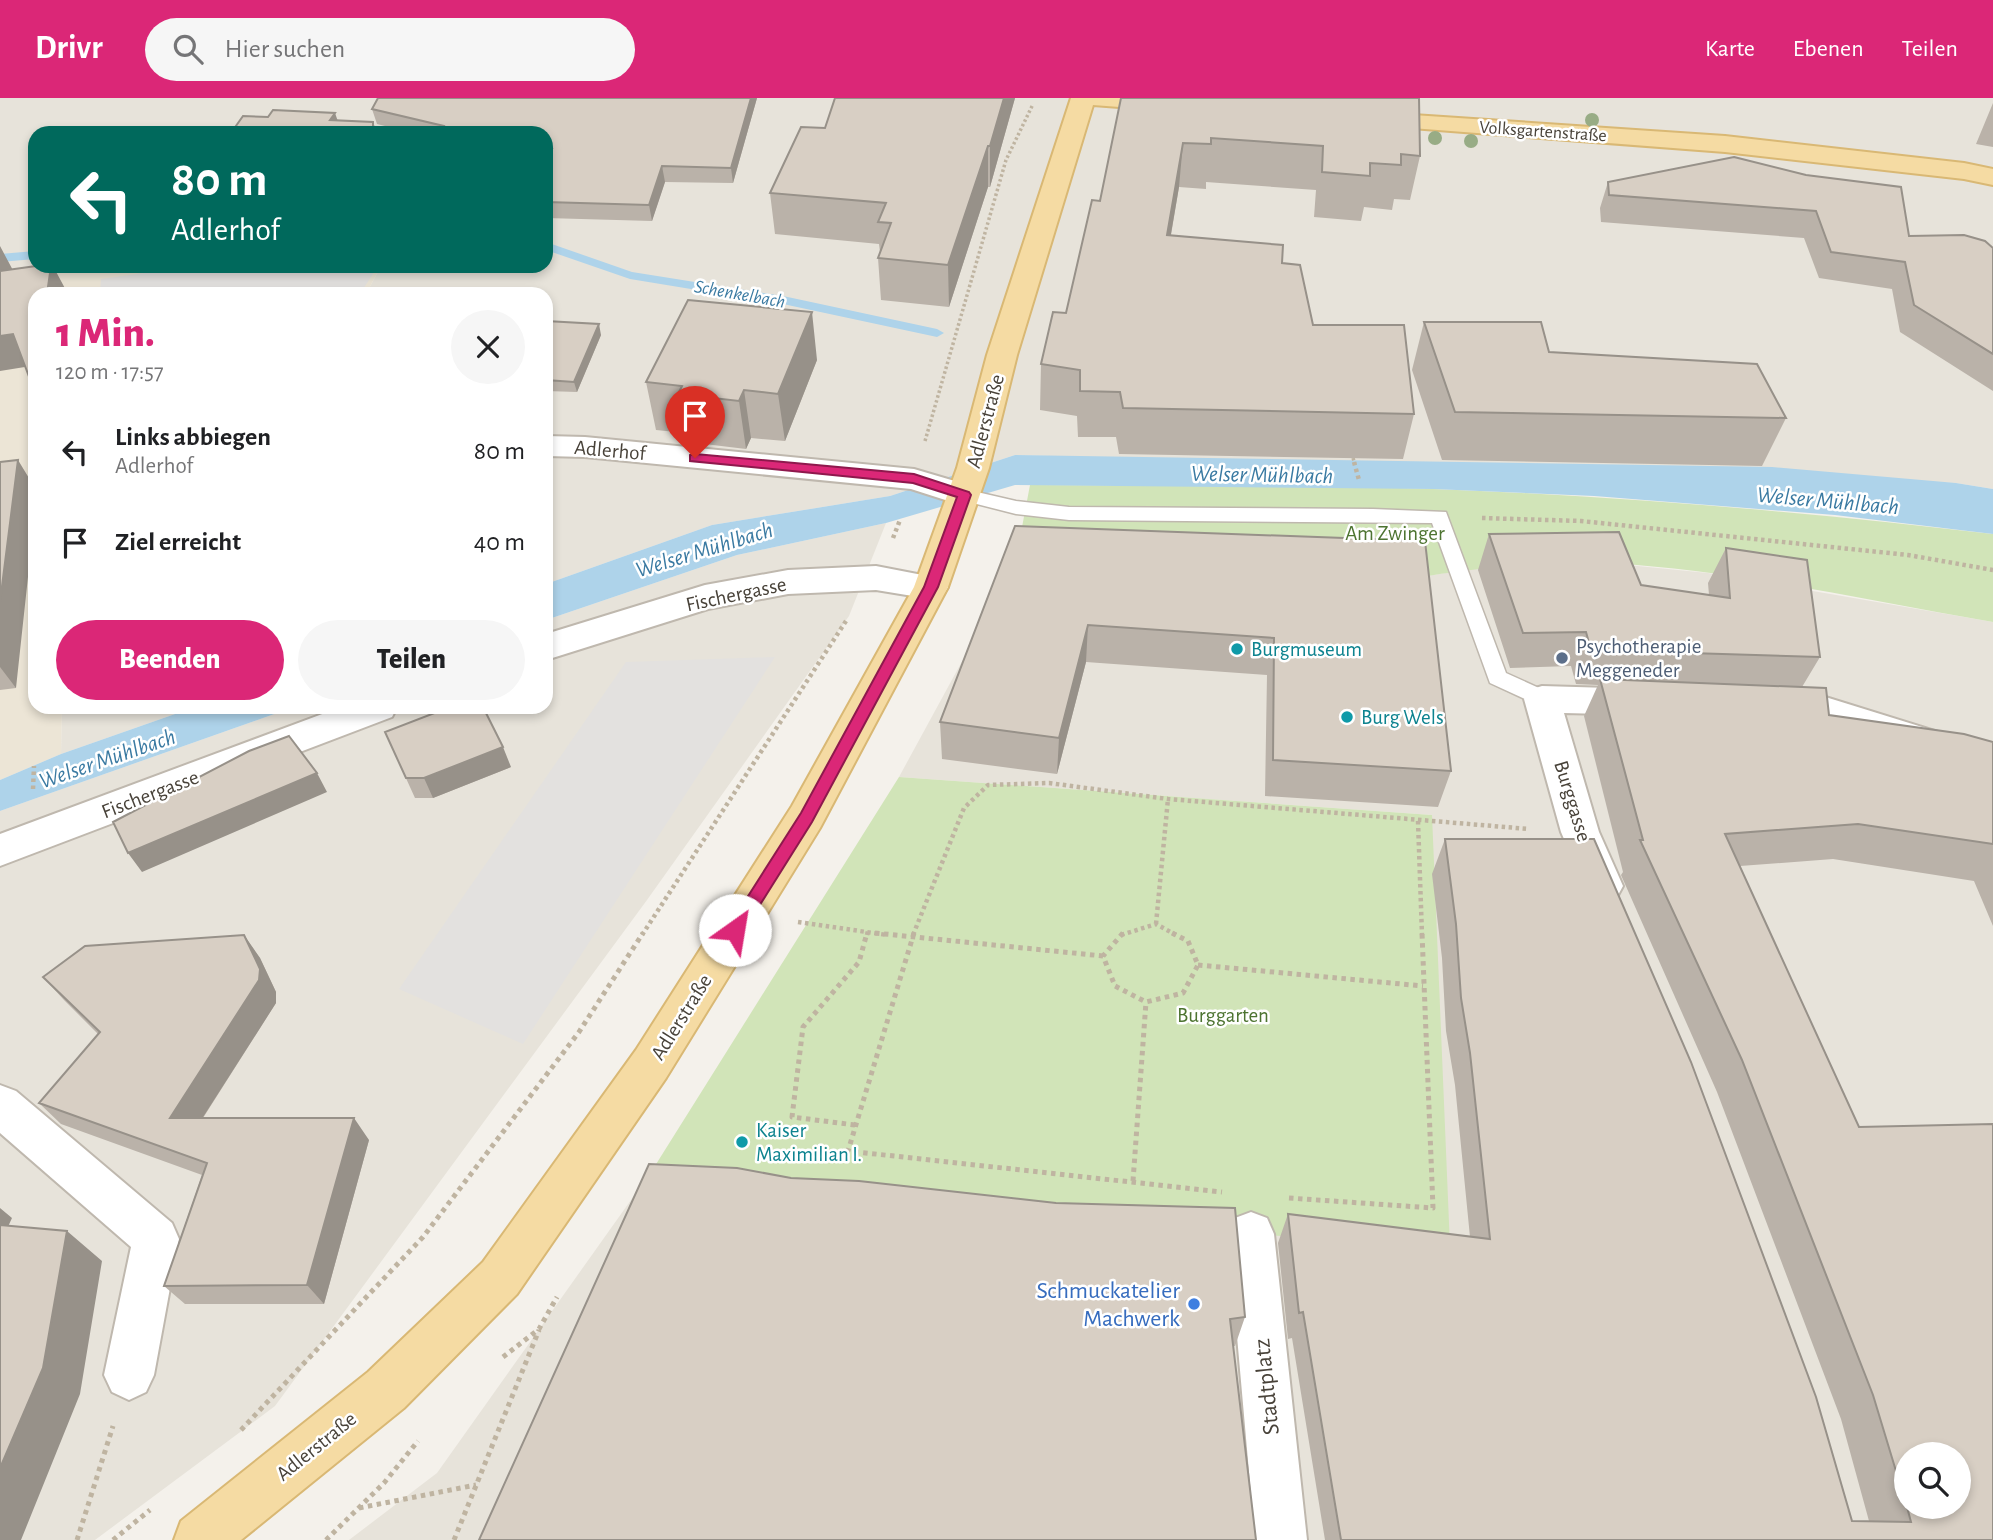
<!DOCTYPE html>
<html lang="de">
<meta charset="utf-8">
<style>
:root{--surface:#fff;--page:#f6f6f6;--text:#202124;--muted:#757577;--accent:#db2777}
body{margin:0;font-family:"Alegreya Sans",sans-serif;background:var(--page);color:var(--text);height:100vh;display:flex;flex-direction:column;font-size:26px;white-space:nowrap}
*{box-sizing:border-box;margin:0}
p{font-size:23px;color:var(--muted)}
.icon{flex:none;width:38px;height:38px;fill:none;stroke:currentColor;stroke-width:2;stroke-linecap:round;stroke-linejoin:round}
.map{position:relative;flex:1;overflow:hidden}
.sheet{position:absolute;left:28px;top:189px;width:525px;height:427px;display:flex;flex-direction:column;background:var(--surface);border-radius:21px;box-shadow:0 4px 10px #0003}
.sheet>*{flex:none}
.hud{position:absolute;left:28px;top:28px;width:525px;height:147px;border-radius:21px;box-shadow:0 4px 10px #0003;background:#00695c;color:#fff;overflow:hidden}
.buttons{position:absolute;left:1894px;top:1344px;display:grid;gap:14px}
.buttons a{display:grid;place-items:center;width:77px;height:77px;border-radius:50%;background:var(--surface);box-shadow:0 4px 10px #0003;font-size:35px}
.pin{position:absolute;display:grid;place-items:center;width:60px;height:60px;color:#fff;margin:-72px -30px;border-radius:50% 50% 50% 0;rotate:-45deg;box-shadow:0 0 7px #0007}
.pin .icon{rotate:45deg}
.me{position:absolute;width:77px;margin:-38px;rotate:32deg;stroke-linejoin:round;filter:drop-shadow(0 0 5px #0008)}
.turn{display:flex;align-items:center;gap:24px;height:147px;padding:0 28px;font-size:32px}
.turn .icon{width:91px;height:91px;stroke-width:2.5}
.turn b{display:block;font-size:49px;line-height:60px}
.round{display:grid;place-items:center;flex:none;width:74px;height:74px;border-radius:37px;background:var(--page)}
.overview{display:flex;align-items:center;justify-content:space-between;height:119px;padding:0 28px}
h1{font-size:42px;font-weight:800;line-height:52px;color:var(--accent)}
.action{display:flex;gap:14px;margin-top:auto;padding:14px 28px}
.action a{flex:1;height:80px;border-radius:42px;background:var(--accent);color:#fff;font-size:28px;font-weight:800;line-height:80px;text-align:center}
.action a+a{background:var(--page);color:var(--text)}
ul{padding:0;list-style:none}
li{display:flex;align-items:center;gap:21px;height:91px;padding:0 28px}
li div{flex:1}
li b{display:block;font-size:26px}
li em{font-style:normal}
header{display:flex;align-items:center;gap:42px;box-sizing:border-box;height:98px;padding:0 35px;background:var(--accent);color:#fff}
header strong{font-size:33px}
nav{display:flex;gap:38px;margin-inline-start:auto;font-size:24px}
.search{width:490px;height:63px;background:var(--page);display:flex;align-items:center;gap:18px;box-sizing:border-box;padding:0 24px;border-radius:38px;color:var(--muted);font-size:26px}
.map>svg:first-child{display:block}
.residential{fill:#e7e3da;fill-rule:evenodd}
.education{fill:#ece5d6}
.green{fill:#d1e4b8}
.parking{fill:#e3e1df}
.water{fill:#aed3ea}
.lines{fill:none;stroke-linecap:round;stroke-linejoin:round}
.stream{fill:#aed3ea;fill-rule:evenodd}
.lane-casing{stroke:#bfb8ae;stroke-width:3}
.street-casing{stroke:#bfb8ae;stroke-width:4}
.primary-casing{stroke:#d9b874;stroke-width:4}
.path-far2{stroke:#bfb4a1;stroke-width:3.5;stroke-dasharray:2.5 2.5;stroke-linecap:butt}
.path-far1{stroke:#bfb4a1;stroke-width:4.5;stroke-dasharray:3.5 3.5;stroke-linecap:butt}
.path{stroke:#bfb4a1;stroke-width:5;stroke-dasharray:4.5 4.5;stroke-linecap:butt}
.lane{fill:#fff;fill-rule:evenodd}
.street{fill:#fff;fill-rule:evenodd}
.primary{fill:#f5dba3;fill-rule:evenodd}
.tree{fill:#98ac85}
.wall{fill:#bab2a9;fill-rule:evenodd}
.shaded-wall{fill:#979189}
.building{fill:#d8cfc4;stroke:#979189;stroke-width:2}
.route{fill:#db2777;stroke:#8e194d;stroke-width:2}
.culture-dot{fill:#0f9aa8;stroke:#fff;stroke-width:2.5}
.service-dot{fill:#5c6f8a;stroke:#fff;stroke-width:2.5}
.shop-dot{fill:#3f7fe0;stroke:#fff;stroke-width:2.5}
.labels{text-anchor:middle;stroke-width:5;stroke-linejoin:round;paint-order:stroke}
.far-street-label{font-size:18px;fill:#484239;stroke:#fff}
.far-water-label{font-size:19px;font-style:italic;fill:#3a7aa2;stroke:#fff}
.street-label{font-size:21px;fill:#484239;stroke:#fff}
.park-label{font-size:21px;fill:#4d7431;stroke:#fff}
.service-label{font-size:21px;fill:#4e5e75;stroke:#fff;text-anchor:start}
.culture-label{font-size:21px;fill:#0d838f;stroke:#fff;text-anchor:start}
.water-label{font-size:23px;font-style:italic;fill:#3a7aa2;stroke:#fff}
.near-shop-label{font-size:24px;fill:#366cbe;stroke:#fff;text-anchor:end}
.near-street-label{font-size:24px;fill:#484239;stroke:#fff}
</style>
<header>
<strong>Drivr</strong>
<div class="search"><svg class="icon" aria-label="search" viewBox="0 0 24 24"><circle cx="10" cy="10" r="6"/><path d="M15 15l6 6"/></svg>Hier suchen</div>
<nav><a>Karte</a><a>Ebenen</a><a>Teilen</a></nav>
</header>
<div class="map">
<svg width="1993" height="1442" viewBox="0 0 1993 1442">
<rect width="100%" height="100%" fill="#f4f1eb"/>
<!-- residential -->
<path class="residential" d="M 0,0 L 1993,0 L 1993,391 L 1956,385 L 1015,357 L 890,398 L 712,427 L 546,486 L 546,196 L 366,196 L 381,168 L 546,168 L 546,35 L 35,35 L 35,168 L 97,168 L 0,174 Z
M 886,425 L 849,518 L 647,802 L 275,1308 L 95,1442 L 0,1442 L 0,713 L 294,609 L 546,609 L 546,522 L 737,457 Z
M 1608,465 L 1708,475 L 1993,524 L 1993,1442 L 349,1442 L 437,1375 L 653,1071 L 1432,717 L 899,679 L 1015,466 L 1415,480 L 1475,470 ZM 1906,1356 L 1958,1356 L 1958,1409 L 1906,1409 Z
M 62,609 L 195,609 L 61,656 Z"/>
<!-- education -->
<path class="education" d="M 98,168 L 381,168 L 366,196 L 35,196 L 35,609 L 62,609 L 61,656 L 0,682 L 0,174 Z"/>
<!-- green -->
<path class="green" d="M 1030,387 C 1164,388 1299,386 1433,391 C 1620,398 1807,414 1993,436 L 1993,524 C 1866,502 1739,473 1610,465 C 1548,462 1475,470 1415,480 L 1015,466 Z
M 899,679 L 1432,717 L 1450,1149 L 1251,1136 L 653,1071 Z"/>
<!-- parking -->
<path class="parking" d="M 194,168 L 378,168 L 360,196 L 100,196 L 101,181 Z
M 775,559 L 523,946 L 399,891 L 626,564 Z"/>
<!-- water -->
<path class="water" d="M 1015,357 L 1772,369 L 1956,385 L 1993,391 L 1993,436 L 1835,417 L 1594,398 L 1433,391 L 1015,387 L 886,425 L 737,457 L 546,522 L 546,486 L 712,427 L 890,398 Z
M 195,609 L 294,609 L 0,713 L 0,682 L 61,656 Z"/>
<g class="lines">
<!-- stream -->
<path class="stream" d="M 546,144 L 632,174 L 783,198 L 937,231 L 944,235 L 937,239 L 783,206 L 630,181 L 546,152 Z
M 35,153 L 35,161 L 0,164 L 0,156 Z"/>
<defs>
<path id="lane" d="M 964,391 L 1016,403 L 1069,409 L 1373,411 L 1446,414 L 1506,575 L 1550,595 L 1553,601 L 1550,607 L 1542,609 L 1490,585 L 1432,425 L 1069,422 L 1016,416 L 957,401 L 954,397 L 957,393 Z"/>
<path id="street" d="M 546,338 L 585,339 L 914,371 L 975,389 L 980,397 L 975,405 L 964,408 L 911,391 L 585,359 L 546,358 Z
M 876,468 L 943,481 L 948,489 L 943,497 L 931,501 L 876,492 L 788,496 L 708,511 L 546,562 L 546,536 L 705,487 L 788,472 Z
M 1542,588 L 1644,591 L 1657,595 L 1662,604 L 1657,613 L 1644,617 L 1564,615 L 1599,734 L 1623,788 L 1617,799 L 1603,804 L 1589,799 L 1561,734 L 1524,601 L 1529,592 Z
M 1778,595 L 1819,597 L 1993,651 L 1993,679 L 1819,625 L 1778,623 L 1765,619 L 1760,609 L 1765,599 Z
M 341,609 L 397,609 L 392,619 L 0,768 L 0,736 Z
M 0,987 L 16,993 L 172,1125 L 179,1141 L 154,1277 L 146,1294 L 129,1302 L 112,1294 L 104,1277 L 131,1149 L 0,1035 Z
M 1251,1114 L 1267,1120 L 1274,1136 L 1307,1442 L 1255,1442 L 1228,1136 L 1235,1120 Z"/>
<path id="primary" d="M 1071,0 L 1178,0 L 1184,6 L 1181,11 L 1172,13 L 1093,7 L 1017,257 L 989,370 L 948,489 L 820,730 L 666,980 L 517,1196 L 404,1310 L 241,1442 L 174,1442 L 181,1423 L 368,1274 L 483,1164 L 636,952 L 792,708 L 914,489 L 957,370 L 987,257 Z
M 1368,14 L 1725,38 L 1964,65 L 1993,71 L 1993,87 L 1964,81 L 1725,54 L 1359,26 L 1356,21 L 1359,16 Z"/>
</defs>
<!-- lane casing -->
<use href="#lane" class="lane-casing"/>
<!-- street casing -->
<use href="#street" class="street-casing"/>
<!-- primary casing -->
<use href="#primary" class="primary-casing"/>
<!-- path-far2 -->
<path class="path-far2" d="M 925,343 L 1006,62 L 1033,6
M 1353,360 L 1355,366"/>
<!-- path-far1 -->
<path class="path-far1" d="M 1354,364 L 1359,382
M 1482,420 L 1581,423 L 1908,457 L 1993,472
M 893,440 L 900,422
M 33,691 L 34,668
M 1418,723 L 1422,837
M 798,824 L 887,837
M 1156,826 L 1168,701
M 642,837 L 846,523
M 867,837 L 868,833
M 913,837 L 964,710 L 988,687 L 1049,685 L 1168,701 L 1529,731
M 1121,837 L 1156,826 L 1176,837"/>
<!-- path -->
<path class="path" d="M 875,835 L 1103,858
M 914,835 L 848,1053 L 1222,1094
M 1123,835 L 1103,858 L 1115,888 L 1146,904 L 1183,895 L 1198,867 L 1188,843 L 1172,835
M 1198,867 L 1423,888
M 855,1027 L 792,1019 L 803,929 L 859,864 L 867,835
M 1133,1083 L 1146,904
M 1289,1100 L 1433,1110 L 1422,835
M 503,1259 L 539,1231 L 557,1199
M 241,1332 L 423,1139 L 579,934 L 643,835
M 359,1410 L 476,1387
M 77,1442 L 113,1328
M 113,1442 L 150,1412
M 326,1442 L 384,1385 L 418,1343
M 454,1442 L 539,1232"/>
<!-- lane -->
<use href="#lane" class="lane"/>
<!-- street -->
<use href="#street" class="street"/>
<!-- primary -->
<use href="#primary" class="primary"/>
</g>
<!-- trees -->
<g class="tree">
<circle cx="1592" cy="22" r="7"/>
<circle cx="1435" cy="40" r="7"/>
<circle cx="1471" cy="43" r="7"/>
</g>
<!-- wall -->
<path class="wall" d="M 757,0 L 733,85 L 665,84 L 652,123 L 546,120 L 546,35 L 413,35 L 377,26 L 372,11 Z
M 835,0 L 1015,0 L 990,89 L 988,89 L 949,209 L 881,202 L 878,160 L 880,154 L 879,146 L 775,136 L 770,95 L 825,30 Z
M 1121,0 L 1420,58 L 1410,102 L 1394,101 L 1392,112 L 1364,109 L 1361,123 L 1314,119 L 1316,92 L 1206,84 L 1206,91 L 1179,89 L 1171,137 L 1282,165 L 1313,227 L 1414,316 L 1403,361 L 1119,356 L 1116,339 L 1078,339 L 1077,318 L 1040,312 L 1041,266 L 1066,215 L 1100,103 Z
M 1993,5 L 1993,49 L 1976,46 Z
M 1734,59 L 1909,138 L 1993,150 L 1993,293 L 1900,234 L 1892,191 L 1819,180 L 1804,140 L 1601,124 L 1600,110 L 1608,84 Z
M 546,223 L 601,237 L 577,294 L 546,293 Z
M 1424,224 L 1549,254 L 1786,320 L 1762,368 L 1442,362 L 1412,272 Z
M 817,262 L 785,343 L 751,340 L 746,351 L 688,344 L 686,335 L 656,332 L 646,284 Z
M 0,364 L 16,590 L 0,592 Z
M 1015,428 L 1425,443 L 1451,673 L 1438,709 L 1265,698 L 1267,577 L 1086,564 L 1057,676 L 942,661 L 940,624 Z
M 1489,436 L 1641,487 L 1709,497 L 1708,485 L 1726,450 L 1820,559 L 1802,589 L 1829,617 L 1993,644 L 1993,828 L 1974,783 L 1833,761 L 1740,768 L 1993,1442 L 1325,1442 L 1292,1240 L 1288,1241 L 1278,1145 L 1288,1116 L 1470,1139 L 1455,987 L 1446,933 L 1442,860 L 1432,776 L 1445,741 L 1852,1423 L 1869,1423 L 1841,1321 L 1717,994 L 1621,777 L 1623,774 L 1584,618 L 1598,587 L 1576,586 L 1571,568 L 1510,570 L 1478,472 ZM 1906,1356 L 1958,1409 L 1906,1409 Z
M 385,634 L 511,669 L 433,700 L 415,700 Z
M 244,837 L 260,860 L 276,894 L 276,905 L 203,1020 L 369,1042 L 324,1206 L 185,1206 L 164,1188 L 202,1077 L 61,1026 L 39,1005 L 98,936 L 64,902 L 43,879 Z
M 649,1066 L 1245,1219 L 1235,1248 L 1233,1248 Z"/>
<!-- shaded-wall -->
<path class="shaded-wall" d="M 751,0 L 757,0 L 733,85 L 731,70 Z
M 1004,0 L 1015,0 L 990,89 L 990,48 Z
M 335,15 L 342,35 L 330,22 Z
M 373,24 L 377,35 L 373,35 Z
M 1183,45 L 1179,89 L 1163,182 L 1167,137 Z
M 988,48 L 988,89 L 949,209 L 948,167 Z
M 662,68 L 665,84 L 652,123 L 649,107 Z
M 0,148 L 16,178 L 0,186 Z
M 51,168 L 53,168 L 68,196 L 47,196 Z
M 812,214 L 817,262 L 785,343 L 778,296 Z
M 599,226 L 601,237 L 577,294 L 574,284 Z
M 13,236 L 31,268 L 0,273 L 0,238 Z
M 744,292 L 751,340 L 746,351 L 739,303 Z
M 18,362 L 35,390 L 35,414 L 16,590 L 0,569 L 0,504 Z
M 1088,527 L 1086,564 L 1057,676 L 1059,640 Z
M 503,649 L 511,669 L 433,700 L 424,680 Z
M 317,675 L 327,694 L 142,774 L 128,755 Z
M 244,837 L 260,860 L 276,894 L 276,905 L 189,1041 L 170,1020 Z
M 354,1020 L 369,1042 L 324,1206 L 307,1187 Z
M 0,1110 L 12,1120 L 0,1146 Z
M 67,1133 L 102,1163 L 80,1296 L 21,1442 L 0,1442 L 0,1370 Z"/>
<!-- building -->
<path class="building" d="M 378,0 L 751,0 L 731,70 L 662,68 L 649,107 L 546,104 L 546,66 L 552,51 L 546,51 L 546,35 L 441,35 L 444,28 L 372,11 Z
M 835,0 L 1004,0 L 990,48 L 988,48 L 948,167 L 878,160 L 891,125 L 878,124 L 886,105 L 770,95 L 801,29 L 825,30 Z
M 1121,0 L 1419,0 L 1420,58 L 1401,56 L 1401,67 L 1370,65 L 1370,78 L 1322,74 L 1323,48 L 1211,40 L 1211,46 L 1183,45 L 1167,137 L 1283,147 L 1282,165 L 1300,167 L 1313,227 L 1404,227 L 1414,316 L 1123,310 L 1120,294 L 1080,293 L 1080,272 L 1041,266 L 1053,214 L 1066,215 L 1092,102 L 1100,103 Z
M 273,12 L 335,15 L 330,22 L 373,24 L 373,35 L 231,35 L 243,18 L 268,19 Z
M 1734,59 L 1806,77 L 1901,89 L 1909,138 L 1964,137 L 1985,143 L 1993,150 L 1993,256 L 1914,207 L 1905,164 L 1831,154 L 1816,113 L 1609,97 L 1608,84 Z
M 36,168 L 51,168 L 47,196 L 35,196 L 35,282 L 34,292 L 13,236 L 0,238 L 0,173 Z
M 688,202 L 812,214 L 778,296 L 744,292 L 739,303 L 678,296 L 682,288 L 646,284 Z
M 546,223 L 599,226 L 574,284 L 546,282 Z
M 1424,224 L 1541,224 L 1549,254 L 1757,266 L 1786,320 L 1455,314 Z
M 18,362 L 0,504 L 0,364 Z
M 1015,428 L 1425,443 L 1451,673 L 1273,662 L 1274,540 L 1088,527 L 1059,640 L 940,624 Z
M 1619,434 L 1641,487 L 1730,500 L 1726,450 L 1807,462 L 1820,559 L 1591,552 L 1586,534 L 1523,535 L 1489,436 Z
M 1600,581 L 1826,590 L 1829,617 L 1964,636 L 1993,644 L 1993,746 L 1858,726 L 1725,736 L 1859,1029 L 1993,1026 L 1993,1442 L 1341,1442 L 1303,1214 L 1299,1215 L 1288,1116 L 1490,1141 L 1470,955 L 1461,900 L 1456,826 L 1445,741 L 1594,741 L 1691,964 L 1816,1299 L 1852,1423 L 1911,1424 L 1907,1409 L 1958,1409 L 1958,1356 L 1906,1356 L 1906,1406 L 1873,1297 L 1742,962 L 1640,742 L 1643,742 Z
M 450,609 L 483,609 L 503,649 L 424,680 L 406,680 L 385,634 Z
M 289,638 L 317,675 L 128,755 L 113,724 L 249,653 Z
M 244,837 L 260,871 L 259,882 L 170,1020 L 354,1020 L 307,1187 L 164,1188 L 207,1065 L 39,1005 L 100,934 L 43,879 L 85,848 Z
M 649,1066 L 737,1070 L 791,1080 L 859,1083 L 1056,1105 L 1235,1110 L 1245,1219 L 1230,1221 L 1256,1442 L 479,1442 Z
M 0,1127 L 67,1133 L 43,1270 L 0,1370 Z"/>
<!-- route -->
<path class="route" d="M 695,356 L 914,376 L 969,394 L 971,397 L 938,489 L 812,724 L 741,837 L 729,837 L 726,832 L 729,828 L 801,715 L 924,489 L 957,399 L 913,385 L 690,363 L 690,357 Z"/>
<!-- markers -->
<g class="culture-dot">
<circle cx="1237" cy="551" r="7"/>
<circle cx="1347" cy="619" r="7"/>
<circle cx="742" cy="1044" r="7"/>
</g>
<circle class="service-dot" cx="1562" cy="560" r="7"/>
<circle class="shop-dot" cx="1194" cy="1206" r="7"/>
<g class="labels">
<!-- far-street labels -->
<g class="far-street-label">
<text transform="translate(1543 33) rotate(4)" y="6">Volksgartenstraße</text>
</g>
<!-- far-water labels -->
<g class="far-water-label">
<text transform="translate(740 195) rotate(10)" y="7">Schenkelbach</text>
</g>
<!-- street labels -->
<g class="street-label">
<text transform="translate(985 323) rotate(-75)" y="7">Adlerstraße</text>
<text transform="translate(610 352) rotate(5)" y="7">Adlerhof</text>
<text transform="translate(736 496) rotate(-12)" y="7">Fischergasse</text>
<text transform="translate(150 696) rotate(-21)" y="7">Fischergasse</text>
<text transform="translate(1573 703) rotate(73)" y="7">Burggasse</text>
<text transform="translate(681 919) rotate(-58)" y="7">Adlerstraße</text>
<text transform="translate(316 1348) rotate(-39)" y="7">Adlerstraße</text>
</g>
<!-- park labels -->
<g class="park-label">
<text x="1395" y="442">Am Zwinger</text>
<text x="1223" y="924">Burggarten</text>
</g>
<!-- service labels -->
<g class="service-label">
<text x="1576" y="555">Psychotherapie<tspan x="1576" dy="24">Meggeneder</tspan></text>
</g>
<!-- culture labels -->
<g class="culture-label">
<text x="1251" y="558">Burgmuseum</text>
<text x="1361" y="626">Burg Wels</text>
<text x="756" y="1039">Kaiser<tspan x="756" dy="24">Maximilian I.</tspan></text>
</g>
<!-- water labels -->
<g class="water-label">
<text transform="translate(1262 376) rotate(1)" y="8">Welser Mühlbach</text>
<text transform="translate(1828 402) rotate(5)" y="8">Welser Mühlbach</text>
<text transform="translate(704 451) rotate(-17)" y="8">Welser Mühlbach</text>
<text transform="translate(107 660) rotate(-19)" y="8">Welser Mühlbach</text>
</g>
<!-- near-shop labels -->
<g class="near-shop-label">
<text x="1180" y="1200">Schmuckatelier<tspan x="1180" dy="28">Machwerk</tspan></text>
</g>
<!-- near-street labels -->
<g class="near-street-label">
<text transform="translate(1266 1289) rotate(-96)" y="8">Stadtplatz</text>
</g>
</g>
</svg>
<div class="buttons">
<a><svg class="icon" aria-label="search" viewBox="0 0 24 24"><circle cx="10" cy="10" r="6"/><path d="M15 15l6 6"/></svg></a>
</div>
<div class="pin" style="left:695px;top:360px;background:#d93025"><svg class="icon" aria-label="arrive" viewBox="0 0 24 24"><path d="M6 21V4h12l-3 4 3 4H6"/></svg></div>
<svg class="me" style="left:735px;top:832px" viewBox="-20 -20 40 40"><circle r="19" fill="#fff"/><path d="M0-13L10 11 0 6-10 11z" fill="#db2777"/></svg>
<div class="hud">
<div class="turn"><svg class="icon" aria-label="left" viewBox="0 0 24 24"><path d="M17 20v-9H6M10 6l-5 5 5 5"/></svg><div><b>80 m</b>Adlerhof</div></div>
</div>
<section class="sheet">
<div class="overview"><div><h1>1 Min.</h1><p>120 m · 17:57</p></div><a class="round"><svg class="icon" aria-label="close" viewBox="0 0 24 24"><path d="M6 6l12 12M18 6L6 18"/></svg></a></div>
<ul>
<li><svg class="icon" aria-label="left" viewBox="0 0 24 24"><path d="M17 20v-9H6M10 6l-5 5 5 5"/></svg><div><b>Links abbiegen</b><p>Adlerhof</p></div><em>80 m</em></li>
<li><svg class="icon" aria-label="arrive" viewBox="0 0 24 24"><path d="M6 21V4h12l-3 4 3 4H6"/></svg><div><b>Ziel erreicht</b></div><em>40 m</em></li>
</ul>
<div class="action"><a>Beenden</a><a>Teilen</a></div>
</section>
</div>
